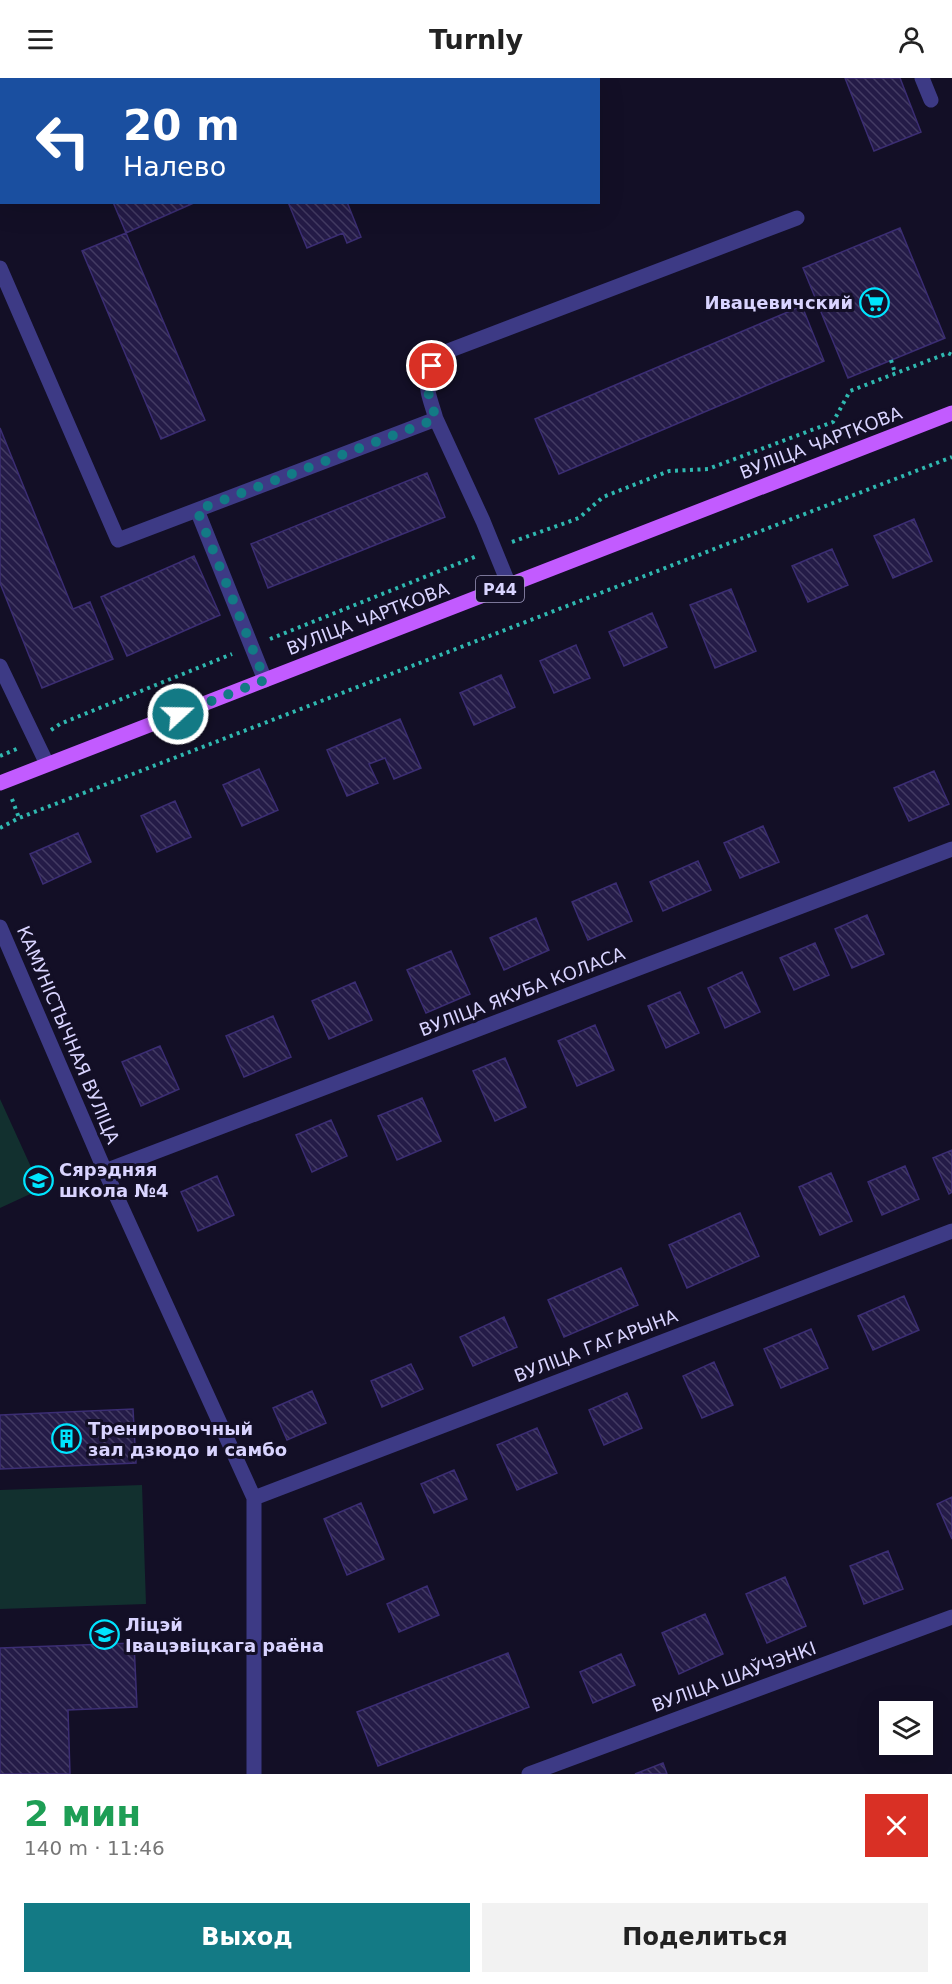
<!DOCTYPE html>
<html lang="ru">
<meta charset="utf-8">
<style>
:root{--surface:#fff;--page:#f2f2f2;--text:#222;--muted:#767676;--accent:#137a85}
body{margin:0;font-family:"DejaVu Sans",sans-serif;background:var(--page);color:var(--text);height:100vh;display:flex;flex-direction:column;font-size:22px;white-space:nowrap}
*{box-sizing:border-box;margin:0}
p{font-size:20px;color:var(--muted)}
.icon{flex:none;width:33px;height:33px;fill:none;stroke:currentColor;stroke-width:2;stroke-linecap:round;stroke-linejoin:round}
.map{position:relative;height:1696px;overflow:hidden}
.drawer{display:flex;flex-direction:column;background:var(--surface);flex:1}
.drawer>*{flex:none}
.banner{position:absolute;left:0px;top:0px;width:600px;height:126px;box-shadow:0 6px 24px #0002;background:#1a4fa0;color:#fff;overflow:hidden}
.fabs{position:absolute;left:879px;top:1623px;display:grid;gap:12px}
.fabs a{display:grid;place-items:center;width:54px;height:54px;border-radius:0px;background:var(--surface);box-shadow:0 6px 24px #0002;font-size:30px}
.pin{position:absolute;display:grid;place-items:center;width:51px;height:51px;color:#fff;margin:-26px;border:3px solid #fff;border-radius:50%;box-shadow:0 2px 6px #0007}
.me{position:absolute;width:66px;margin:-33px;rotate:69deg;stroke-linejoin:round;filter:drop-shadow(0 0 4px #0008)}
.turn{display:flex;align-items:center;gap:21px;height:126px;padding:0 24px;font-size:27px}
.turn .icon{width:78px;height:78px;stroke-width:2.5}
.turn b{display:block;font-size:42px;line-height:51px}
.round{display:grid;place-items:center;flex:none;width:63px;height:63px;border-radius:0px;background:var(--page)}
.summary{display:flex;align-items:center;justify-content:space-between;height:102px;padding:0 24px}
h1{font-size:36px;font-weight:700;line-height:45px;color:#1e9e55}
.button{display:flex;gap:12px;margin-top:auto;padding:12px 24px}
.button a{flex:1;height:69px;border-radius:0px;background:var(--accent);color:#fff;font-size:24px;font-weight:700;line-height:69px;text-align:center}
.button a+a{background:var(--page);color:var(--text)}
header{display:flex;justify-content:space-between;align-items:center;height:78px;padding:0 24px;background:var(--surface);font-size:27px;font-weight:700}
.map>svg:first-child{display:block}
.pitch{fill:#12302f}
.building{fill:url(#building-back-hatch);stroke:#3b2d73;stroke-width:1.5}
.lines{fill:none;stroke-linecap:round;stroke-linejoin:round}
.path{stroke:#2fb8b0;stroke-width:4;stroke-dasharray:3 4.5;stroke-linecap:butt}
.minor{stroke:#3d3a85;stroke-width:15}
.major{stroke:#c25bff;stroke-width:15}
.route{stroke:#137a85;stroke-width:10;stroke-dasharray:0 18}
.labels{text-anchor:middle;stroke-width:6;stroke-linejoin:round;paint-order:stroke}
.shield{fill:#130f26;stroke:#9e99be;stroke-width:1.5}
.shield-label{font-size:16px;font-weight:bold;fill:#d9d4ff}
.poi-label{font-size:18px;font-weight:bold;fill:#d9d4ff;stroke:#130f26;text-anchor:start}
.street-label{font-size:18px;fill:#d9d4ff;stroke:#130f26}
</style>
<header><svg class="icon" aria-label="menu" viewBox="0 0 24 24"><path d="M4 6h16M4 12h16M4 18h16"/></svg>Turnly<svg class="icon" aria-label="person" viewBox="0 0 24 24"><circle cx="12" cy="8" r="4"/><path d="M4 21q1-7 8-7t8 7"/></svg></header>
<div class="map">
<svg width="952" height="1696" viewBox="0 0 952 1696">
<defs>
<pattern id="building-back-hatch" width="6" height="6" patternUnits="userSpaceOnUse" patternTransform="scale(1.5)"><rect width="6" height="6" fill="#241b47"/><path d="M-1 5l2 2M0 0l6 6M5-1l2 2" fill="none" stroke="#433b63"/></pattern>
</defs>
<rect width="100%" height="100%" fill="#130f26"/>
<!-- pitch -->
<path class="pitch" d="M 0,1021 L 41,1111 L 0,1130 Z
M 142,1407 L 146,1526 L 0,1531 L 0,1412 Z"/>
<!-- building -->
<path class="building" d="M 496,0 L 529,0 L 530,2 L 497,2 Z
M 845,0 L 900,0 L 921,54 L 874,73 Z
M 113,124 L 196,124 L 126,155 Z
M 288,124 L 347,124 L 361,159 L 347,165 L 343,155 L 307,170 Z
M 900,150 L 945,260 L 848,300 L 803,190 Z
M 126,155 L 205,342 L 161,361 L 82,173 Z
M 802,228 L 824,283 L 559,396 L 535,341 Z
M 0,350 L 73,531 L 90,524 L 113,581 L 42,610 L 0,505 Z
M 427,395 L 445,439 L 268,510 L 251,466 Z
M 914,441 L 932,483 L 893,500 L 874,458 Z
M 832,471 L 848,507 L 808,524 L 792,488 Z
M 194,478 L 220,537 L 127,578 L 101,519 Z
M 731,511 L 756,573 L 715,590 L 690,527 Z
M 652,535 L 667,569 L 624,588 L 609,554 Z
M 576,567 L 590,600 L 554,615 L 540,583 Z
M 501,597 L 515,629 L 474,647 L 460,615 Z
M 400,641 L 421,690 L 394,701 L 385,680 L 369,686 L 378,705 L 347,718 L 327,672 Z
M 259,691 L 278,732 L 242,748 L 223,707 Z
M 934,693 L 949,726 L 909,743 L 894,710 Z
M 175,723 L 191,759 L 157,774 L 141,738 Z
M 763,748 L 779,784 L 740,800 L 724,765 Z
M 78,755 L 91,784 L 43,806 L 30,776 Z
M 698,783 L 711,812 L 663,833 L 650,804 Z
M 616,805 L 632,843 L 588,862 L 572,824 Z
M 867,837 L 884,876 L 852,890 L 835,851 Z
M 536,840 L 549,872 L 504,892 L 490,860 Z
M 815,865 L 829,897 L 794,912 L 780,880 Z
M 451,873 L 470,916 L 426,935 L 407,892 Z
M 742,894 L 760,934 L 725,950 L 708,910 Z
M 355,904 L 372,942 L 329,961 L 312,923 Z
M 680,914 L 699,955 L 666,970 L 648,928 Z
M 273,938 L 291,979 L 244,999 L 226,958 Z
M 595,947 L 614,992 L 577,1008 L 558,963 Z
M 160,968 L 179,1011 L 141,1028 L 122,984 Z
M 505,980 L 526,1029 L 495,1043 L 473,993 Z
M 422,1020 L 441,1063 L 397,1082 L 378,1038 Z
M 331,1042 L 347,1078 L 312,1094 L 296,1057 Z
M 952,1072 L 952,1114 L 949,1116 L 933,1080 Z
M 905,1088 L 919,1121 L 882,1137 L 868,1104 Z
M 831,1095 L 852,1143 L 820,1157 L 799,1109 Z
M 217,1098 L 234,1137 L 198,1153 L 181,1114 Z
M 740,1135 L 759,1178 L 687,1210 L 669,1167 Z
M 621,1190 L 638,1227 L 564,1259 L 548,1222 Z
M 904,1218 L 919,1252 L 873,1272 L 858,1238 Z
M 504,1239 L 517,1269 L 473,1288 L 460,1259 Z
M 811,1251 L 828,1290 L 781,1310 L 764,1271 Z
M 714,1284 L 733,1327 L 702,1340 L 683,1298 Z
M 411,1286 L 423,1311 L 382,1329 L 371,1303 Z
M 312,1313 L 326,1345 L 287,1362 L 273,1330 Z
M 627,1315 L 642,1350 L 604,1367 L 589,1332 Z
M 133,1331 L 136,1385 L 0,1391 L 0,1337 Z
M 537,1350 L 557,1395 L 517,1412 L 497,1367 Z
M 454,1392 L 467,1421 L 434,1435 L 421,1406 Z
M 952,1419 L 952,1461 L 937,1426 Z
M 361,1425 L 384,1481 L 347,1497 L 324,1441 Z
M 888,1473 L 903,1511 L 864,1526 L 850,1488 Z
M 785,1499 L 806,1548 L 767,1565 L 746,1516 Z
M 427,1508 L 439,1537 L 399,1554 L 387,1526 Z
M 705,1536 L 723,1576 L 679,1596 L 662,1555 Z
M 134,1565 L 137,1629 L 68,1632 L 70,1696 L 0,1696 L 0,1570 Z
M 508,1575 L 529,1629 L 378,1688 L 357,1634 Z
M 621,1576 L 635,1607 L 593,1625 L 580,1594 Z
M 663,1685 L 667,1696 L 635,1696 Z"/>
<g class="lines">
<!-- path -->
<path class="path" d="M 891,282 L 895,295
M 512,464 L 579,440 L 603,419 L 669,393 L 708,391 L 833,344 L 850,313 L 948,275 L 952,277
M 270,561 L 477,478
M 51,652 L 60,646 L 232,576
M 0,678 L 19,670
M 12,721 L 19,740
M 0,750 L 19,740 L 952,379"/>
<!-- minor -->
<path class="minor" d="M 922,0 L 931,22
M 0,190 L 118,462 L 436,341 L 483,443 L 509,507
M 436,341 C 426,307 419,299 448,273 L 797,140
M 197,432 L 265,602
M 0,588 L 47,686
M 0,849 L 105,1093 L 254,1420 L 254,1696
M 105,1093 L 952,771
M 254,1420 L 952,1153
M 529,1696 L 952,1539"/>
<!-- major -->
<path class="major" d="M 0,705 L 952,335"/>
</g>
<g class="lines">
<!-- route -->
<path class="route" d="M 178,636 L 265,602 L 197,432 L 436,341 L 426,307 L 432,288"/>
</g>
<!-- icons -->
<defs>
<symbol id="supermarket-ring" viewBox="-11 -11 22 22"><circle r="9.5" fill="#130f26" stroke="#00e5ff" stroke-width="1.5"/><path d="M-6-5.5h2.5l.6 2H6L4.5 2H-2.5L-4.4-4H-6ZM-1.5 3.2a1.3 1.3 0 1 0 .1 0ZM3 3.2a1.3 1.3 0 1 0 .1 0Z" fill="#00e5ff"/></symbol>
<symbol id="school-ring" viewBox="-11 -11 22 22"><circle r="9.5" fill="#130f26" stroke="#00e5ff" stroke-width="1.5"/><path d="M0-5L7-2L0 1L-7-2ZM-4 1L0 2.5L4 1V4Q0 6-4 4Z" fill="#00e5ff"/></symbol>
<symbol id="building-ring" viewBox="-11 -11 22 22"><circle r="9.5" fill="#130f26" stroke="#00e5ff" stroke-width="1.5"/><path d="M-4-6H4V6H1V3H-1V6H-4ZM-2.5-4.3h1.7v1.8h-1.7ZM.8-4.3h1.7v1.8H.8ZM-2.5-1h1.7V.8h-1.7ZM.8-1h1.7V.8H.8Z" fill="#00e5ff"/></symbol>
</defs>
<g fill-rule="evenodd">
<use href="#supermarket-ring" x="858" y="208" width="33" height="33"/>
<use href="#school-ring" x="22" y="1086" width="33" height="33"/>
<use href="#building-ring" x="50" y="1344" width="33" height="33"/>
<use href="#school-ring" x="88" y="1540" width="33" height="33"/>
</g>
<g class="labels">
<!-- shield labels -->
<rect class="shield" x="476" y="498" width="48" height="26" rx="4.5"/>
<g class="shield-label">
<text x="500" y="517">Р44</text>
</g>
<!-- poi labels -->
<g class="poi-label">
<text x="853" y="231" text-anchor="end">Ивацевичский</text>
<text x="59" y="1098">Сярэдняя<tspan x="59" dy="21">школа №4</tspan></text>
<text x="88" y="1357">Тренировочный<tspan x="88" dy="21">зал дзюдо и самбо</tspan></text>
<text x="125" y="1553">Ліцэй<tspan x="125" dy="21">Івацэвіцкага раёна</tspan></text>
</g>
<!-- street labels -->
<g class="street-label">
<text transform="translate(821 365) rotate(-21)" y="6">ВУЛІЦА ЧАРТКОВА</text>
<text transform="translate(368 541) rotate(-21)" y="6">ВУЛІЦА ЧАРТКОВА</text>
<text transform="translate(522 914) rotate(-21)" y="6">ВУЛІЦА ЯКУБА КОЛАСА</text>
<text transform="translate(68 957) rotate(67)" y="6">КАМУНІСТЫЧНАЯ ВУЛІЦА</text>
<text transform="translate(596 1268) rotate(-21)" y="6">ВУЛІЦА ГАГАРЫНА</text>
<text transform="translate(734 1599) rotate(-20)" y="6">ВУЛІЦА ШАЎЧЭНКІ</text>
</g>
</g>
</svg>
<div class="fabs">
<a><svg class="icon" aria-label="layers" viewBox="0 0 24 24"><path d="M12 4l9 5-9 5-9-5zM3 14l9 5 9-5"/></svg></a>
</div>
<div class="pin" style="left:432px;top:288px;background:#d93025"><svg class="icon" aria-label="arrive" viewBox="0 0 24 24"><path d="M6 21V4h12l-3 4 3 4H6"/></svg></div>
<svg class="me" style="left:178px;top:636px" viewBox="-20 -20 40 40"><circle r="17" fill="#137a85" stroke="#fff" stroke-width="3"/><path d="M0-11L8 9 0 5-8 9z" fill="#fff"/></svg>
<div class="banner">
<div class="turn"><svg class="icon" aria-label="left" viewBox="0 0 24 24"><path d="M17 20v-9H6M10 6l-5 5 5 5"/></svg><div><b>20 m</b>Налево</div></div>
</div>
</div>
<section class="drawer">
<div class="summary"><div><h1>2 мин</h1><p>140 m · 11:46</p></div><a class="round" style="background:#d93025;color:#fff"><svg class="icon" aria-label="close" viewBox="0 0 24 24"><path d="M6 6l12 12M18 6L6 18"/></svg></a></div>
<div class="button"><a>Выход</a><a>Поделиться</a></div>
</section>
